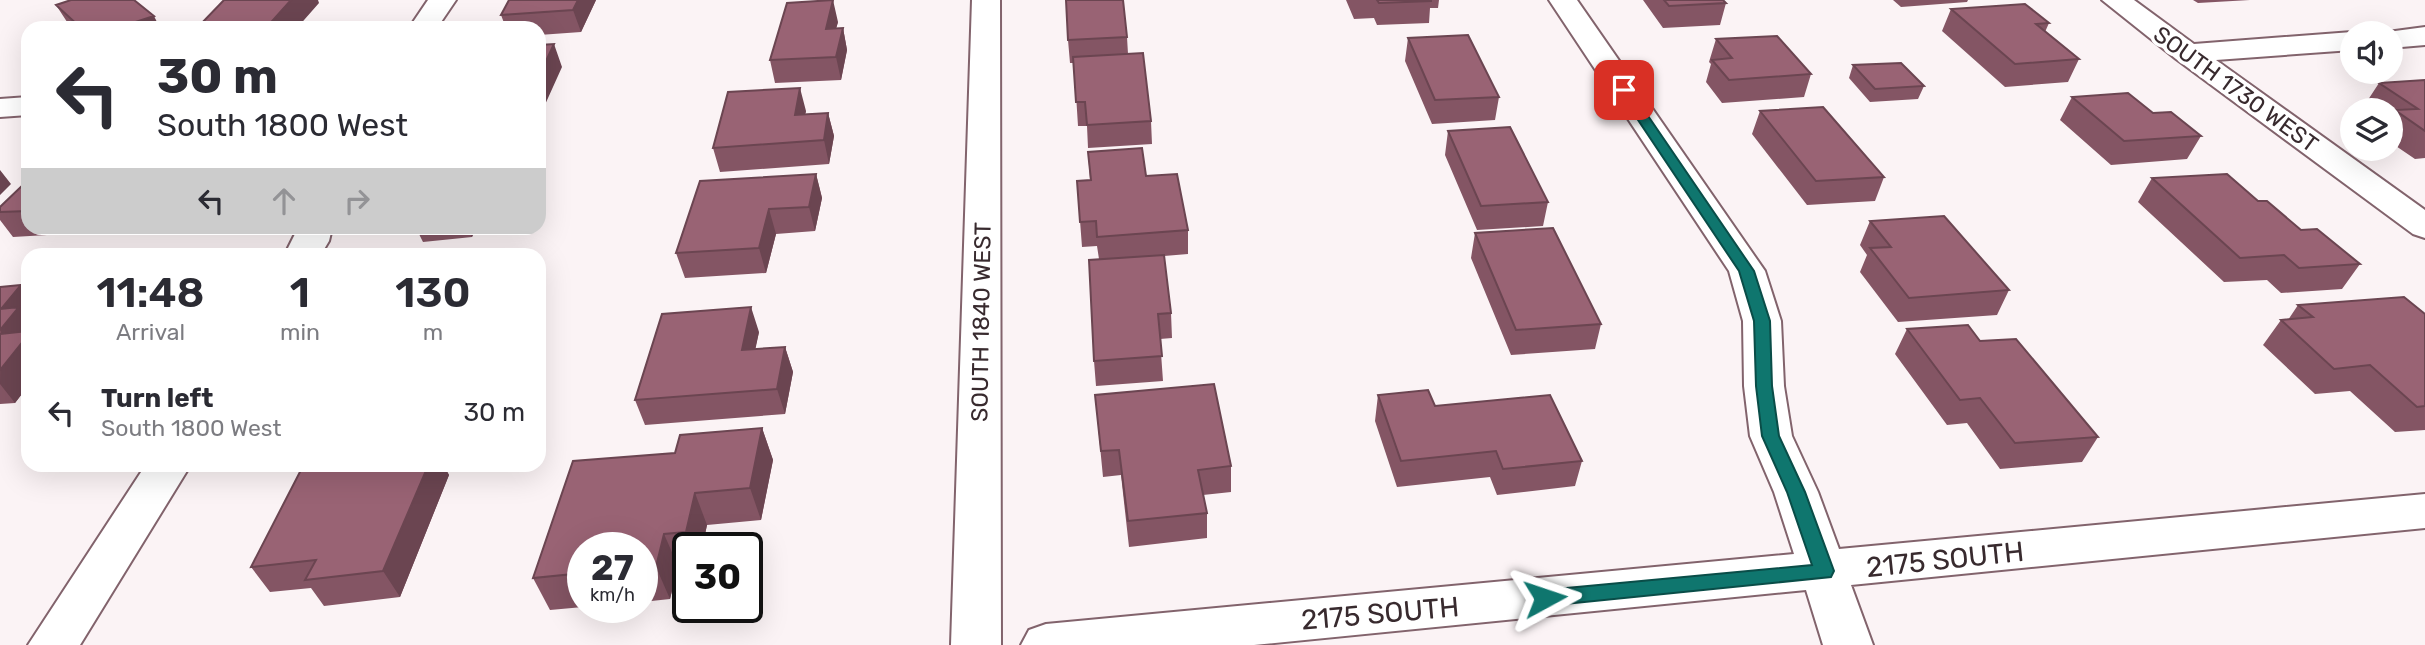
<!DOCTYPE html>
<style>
:root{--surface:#fff;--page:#f7f7f7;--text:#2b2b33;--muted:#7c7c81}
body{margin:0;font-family:Rubik,sans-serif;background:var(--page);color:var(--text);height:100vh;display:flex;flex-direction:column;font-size:26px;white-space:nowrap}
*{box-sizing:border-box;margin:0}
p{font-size:23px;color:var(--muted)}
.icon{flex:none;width:38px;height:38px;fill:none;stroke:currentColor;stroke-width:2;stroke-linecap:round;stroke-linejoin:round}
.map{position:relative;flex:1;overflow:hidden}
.side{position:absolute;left:21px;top:248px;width:525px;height:224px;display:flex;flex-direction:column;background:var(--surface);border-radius:21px;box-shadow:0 7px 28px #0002}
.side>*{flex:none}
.guide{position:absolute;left:21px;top:21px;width:525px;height:214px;border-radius:21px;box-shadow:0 7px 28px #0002;background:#fff;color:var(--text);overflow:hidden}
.tools{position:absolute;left:2340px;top:21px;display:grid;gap:14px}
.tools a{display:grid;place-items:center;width:63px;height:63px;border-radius:50%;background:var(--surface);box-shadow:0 7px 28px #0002;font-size:35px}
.speed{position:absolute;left:567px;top:532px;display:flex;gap:14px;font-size:35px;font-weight:700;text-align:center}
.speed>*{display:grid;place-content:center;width:91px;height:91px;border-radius:50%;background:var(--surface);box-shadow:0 7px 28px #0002;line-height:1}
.speed small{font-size:18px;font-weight:400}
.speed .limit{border:4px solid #111;border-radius:10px;background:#fff;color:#111}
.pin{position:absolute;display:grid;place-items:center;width:60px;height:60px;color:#fff;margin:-30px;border-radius:14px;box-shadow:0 4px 10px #0006}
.me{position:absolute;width:77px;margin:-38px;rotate:85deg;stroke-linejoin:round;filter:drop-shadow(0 0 5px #0008)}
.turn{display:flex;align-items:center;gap:24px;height:147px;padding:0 21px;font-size:32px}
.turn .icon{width:91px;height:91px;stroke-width:2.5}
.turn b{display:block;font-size:49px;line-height:60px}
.lanes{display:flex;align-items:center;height:66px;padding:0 21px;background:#0003;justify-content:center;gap:35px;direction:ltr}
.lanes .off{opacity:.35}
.eta{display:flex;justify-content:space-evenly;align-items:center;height:119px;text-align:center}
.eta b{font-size:42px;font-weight:600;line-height:49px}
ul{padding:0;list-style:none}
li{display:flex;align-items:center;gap:21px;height:91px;padding:0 21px}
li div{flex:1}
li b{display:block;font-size:26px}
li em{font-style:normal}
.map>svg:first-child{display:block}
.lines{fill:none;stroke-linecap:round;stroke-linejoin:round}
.minor-casing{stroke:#82636c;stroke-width:4}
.minor{fill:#fff;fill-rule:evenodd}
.wall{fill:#845564}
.shaded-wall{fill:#6b4551}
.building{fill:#996374;stroke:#6b4551;stroke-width:2}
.route{fill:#0f766e;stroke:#0a4d48;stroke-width:2}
.labels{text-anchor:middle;stroke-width:7;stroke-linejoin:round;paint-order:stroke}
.street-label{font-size:23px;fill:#382a2e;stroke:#fff}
.near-street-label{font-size:28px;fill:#382a2e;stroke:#fff}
</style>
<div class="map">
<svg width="2425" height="645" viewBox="0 0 2425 645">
<rect width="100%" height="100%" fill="#fbf3f5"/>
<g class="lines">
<defs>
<path id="minor" d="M 428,0 L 456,0 L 437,28 L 409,28 Z
M 972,0 L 1000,0 L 1001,645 L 951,645 Z
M 1549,0 L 1577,0 L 1765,271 L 1781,321 L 1784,386 L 1792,436 L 1818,492 L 1839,549 L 2425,494 L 2425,528 L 1851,585 L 1873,645 L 1823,645 L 1806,590 L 1254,645 L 1021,645 L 1029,630 L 1046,624 L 1794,554 L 1774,492 L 1750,436 L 1744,386 L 1743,321 L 1729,271 Z
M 2102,0 L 2134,0 L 2194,44 L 2352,32 L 2356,33 L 2352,33 L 2352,50 L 2216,60 L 2425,210 L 2425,238 L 2413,234 L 2176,59 Z
M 2425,27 L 2425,45 L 2390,48 L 2390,33 L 2380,33 Z
M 28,97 L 28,115 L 0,117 L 0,99 Z
M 298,228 L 332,228 L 329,241 L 320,256 L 284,256 Z
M 145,466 L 190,466 L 80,645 L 28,645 Z"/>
</defs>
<!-- minor casing -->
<use href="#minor" class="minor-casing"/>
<!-- minor -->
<use href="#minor" class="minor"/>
</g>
<!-- wall -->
<path class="wall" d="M 509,0 L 596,0 L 581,32 L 539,35 L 539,28 L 506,28 L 501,15 Z
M 1346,0 L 1439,0 L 1438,8 L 1430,8 L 1429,23 L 1377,25 L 1374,18 L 1354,19 Z
M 1643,0 L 1723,0 L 1726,3 L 1720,25 L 1663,28 Z
M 1893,0 L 1968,0 L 1967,2 L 1901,7 Z
M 2193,0 L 2250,0 L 2198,3 Z
M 56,5 L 160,28 L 71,28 Z
M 1951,9 L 2049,23 L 2045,32 L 2079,59 L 2068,82 L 2005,87 L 1942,31 Z
M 838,22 L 836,28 L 843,28 L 847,50 L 841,80 L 775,83 L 770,60 Z
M 1127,37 L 1128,54 L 1151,121 L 1152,144 L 1088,148 L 1087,126 L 1078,126 L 1074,63 L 1070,63 L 1068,40 Z
M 1408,38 L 1499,97 L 1495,120 L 1432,124 L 1405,61 Z
M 1716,39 L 1811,74 L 1804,97 L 1722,103 L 1706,82 L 1711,64 L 1709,62 Z
M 1853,65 L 1924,86 L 1918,99 L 1870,102 L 1849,78 Z
M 2425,80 L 2425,158 L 2415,159 L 2390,142 L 2390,110 L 2370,110 L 2364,106 L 2379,83 Z
M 2072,97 L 2153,113 L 2201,136 L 2187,159 L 2111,165 L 2060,120 Z
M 806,111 L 805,114 L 828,113 L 834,136 L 829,164 L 720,172 L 713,148 Z
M 1760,111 L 1884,177 L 1875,201 L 1807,205 L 1752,134 Z
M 1448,131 L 1548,202 L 1543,226 L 1477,230 L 1445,155 Z
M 1088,152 L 1146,176 L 1188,230 L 1188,254 L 1164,256 L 1171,313 L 1172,338 L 1160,339 L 1163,381 L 1096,386 L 1094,361 L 1099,259 L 1097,246 L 1082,247 L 1077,181 L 1090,180 Z
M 816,174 L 822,198 L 815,231 L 776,234 L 766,273 L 685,278 L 676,253 Z
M 2152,178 L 2258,201 L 2301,230 L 2360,264 L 2342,289 L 2281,293 L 2267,280 L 2224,282 L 2138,202 Z
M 28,180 L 28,228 L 150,228 L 149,229 L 13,237 L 0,220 L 0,207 Z
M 1870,221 L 2009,290 L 1997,315 L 1898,322 L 1860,272 L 1867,255 L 1860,245 Z
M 416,228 L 476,228 L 472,237 L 423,242 Z
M 1475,233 L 1601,324 L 1595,349 L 1511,355 L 1471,258 Z
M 21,285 L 28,294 L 28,386 L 15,403 L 0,404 L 0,287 Z
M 2298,305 L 2425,314 L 2425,430 L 2395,432 L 2350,391 L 2315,394 L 2263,345 L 2281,320 L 2288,320 Z
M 1907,329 L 1980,341 L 2098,437 L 2082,462 L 2000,469 L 1967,423 L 1947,425 L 1895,354 Z
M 759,332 L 755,349 L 785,347 L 793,372 L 785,414 L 645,425 L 635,400 Z
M 1095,395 L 1231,466 L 1231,492 L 1203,495 L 1207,513 L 1207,538 L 1129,547 L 1121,475 L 1103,477 Z
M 1378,395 L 1435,406 L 1582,461 L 1575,486 L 1497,495 L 1490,477 L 1397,487 L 1375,421 Z
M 762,428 L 773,460 L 761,520 L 707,525 L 702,548 L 688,548 L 688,565 L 678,566 L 670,599 L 642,602 L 642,548 L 583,548 L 583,607 L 550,610 L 533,578 L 675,453 Z
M 303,466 L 444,466 L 449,475 L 400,597 L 324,606 L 311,588 L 270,592 L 251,567 Z"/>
<!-- shaded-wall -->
<path class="shaded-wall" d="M 291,0 L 318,0 L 319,3 L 297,28 L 266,28 Z
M 578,0 L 596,0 L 581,32 L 573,10 Z
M 833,0 L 838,22 L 830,51 L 826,29 Z
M 154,16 L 160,28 L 117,28 Z
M 843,28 L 847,50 L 841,80 L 836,57 Z
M 554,44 L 562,67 L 539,118 L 539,76 Z
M 800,88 L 806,111 L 800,138 L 795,115 Z
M 828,113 L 834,136 L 829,164 L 824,140 Z
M 0,170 L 11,184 L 0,195 Z
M 816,174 L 822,198 L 815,231 L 809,207 Z
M 769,209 L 776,234 L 766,273 L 759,248 Z
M 467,228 L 476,228 L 472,237 Z
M 21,285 L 28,294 L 28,386 L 15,403 L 0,384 L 1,309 Z
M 751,307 L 759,332 L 750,375 L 742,350 Z
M 785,347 L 793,372 L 785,414 L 777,389 Z
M 762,428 L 773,460 L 761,520 L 750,488 Z
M 428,466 L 444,466 L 449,475 L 400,597 L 383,571 Z
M 695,493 L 707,525 L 702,548 L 692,548 L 686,532 Z
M 664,534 L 678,566 L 670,599 L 656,567 Z"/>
<!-- building -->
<path class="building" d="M 71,0 L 134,0 L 154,16 L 117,28 L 81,28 L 56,5 Z
M 224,0 L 291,0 L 266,28 L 197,28 Z
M 509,0 L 578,0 L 573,10 L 501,15 Z
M 833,0 L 826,29 L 843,28 L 836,57 L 770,60 L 787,3 Z
M 1066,0 L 1123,0 L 1127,37 L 1068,40 Z
M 1377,0 L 1431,0 L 1431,1 L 1379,3 Z
M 1664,0 L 1723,0 L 1726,3 L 1669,6 Z
M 2025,4 L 2049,23 L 2036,24 L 2079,59 L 2015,64 L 1951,9 Z
M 1468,35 L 1499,97 L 1435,100 L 1408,38 Z
M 1777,36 L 1811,74 L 1729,80 L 1712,60 L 1732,58 L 1716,39 Z
M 554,44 L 539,76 L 539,45 Z
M 1143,53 L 1151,121 L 1087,125 L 1085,102 L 1076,102 L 1073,57 Z
M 1901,63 L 1924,86 L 1875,89 L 1853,65 Z
M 2425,80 L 2425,131 L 2395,110 L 2418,109 L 2379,83 Z
M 800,88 L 795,115 L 828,113 L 824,140 L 713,148 L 728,92 Z
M 2128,93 L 2153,113 L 2171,112 L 2201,136 L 2124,141 L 2072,97 Z
M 1823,107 L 1884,177 L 1816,181 L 1760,111 Z
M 1510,127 L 1548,202 L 1481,206 L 1448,131 Z
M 1142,148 L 1146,176 L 1177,174 L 1188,230 L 1097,237 L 1096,221 L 1080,222 L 1077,181 L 1091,180 L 1088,152 Z
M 816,174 L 809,207 L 769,209 L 759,248 L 676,253 L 700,181 Z
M 2227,174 L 2258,201 L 2267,201 L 2301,230 L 2317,229 L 2360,264 L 2299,268 L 2284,255 L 2240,258 L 2152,178 Z
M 28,180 L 28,211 L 0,212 L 0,207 Z
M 1944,216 L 2009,290 L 1909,298 L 1870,248 L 1891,247 L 1870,221 Z
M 1553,228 L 1601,324 L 1516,330 L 1475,233 Z
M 1164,255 L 1171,313 L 1158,314 L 1162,356 L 1094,361 L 1089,260 Z
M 21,285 L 1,309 L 19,307 L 0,330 L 0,287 Z
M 2404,297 L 2425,314 L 2425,406 L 2417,407 L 2370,365 L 2334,369 L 2281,320 L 2313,317 L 2298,305 Z
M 751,307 L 742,350 L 785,347 L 777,389 L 635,400 L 662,314 Z
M 1968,325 L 1980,341 L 2016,339 L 2098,437 L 2015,443 L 1980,398 L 1960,400 L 1907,329 Z
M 28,331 L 28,335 L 0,370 L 0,334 Z
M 1214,384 L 1231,466 L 1198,470 L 1207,513 L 1128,521 L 1119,450 L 1101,451 L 1095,395 Z
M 1428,390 L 1435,406 L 1550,395 L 1582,461 L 1503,469 L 1496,451 L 1401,461 L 1378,395 Z
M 762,428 L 750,488 L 695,493 L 686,532 L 664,534 L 656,567 L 642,568 L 642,548 L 583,548 L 583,573 L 533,578 L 573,461 L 675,453 L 680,435 Z
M 303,466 L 428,466 L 383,571 L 305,580 L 316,560 L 251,567 Z"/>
<!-- route -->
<path class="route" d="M 1624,86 L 1629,88 L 1754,271 L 1770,321 L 1772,386 L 1779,436 L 1805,492 L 1834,571 L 1831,577 L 1545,606 L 1538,603 L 1535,598 L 1538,592 L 1545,590 L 1812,565 L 1787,492 L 1762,436 L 1756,386 L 1754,321 L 1739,271 L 1618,90 Z"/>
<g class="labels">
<!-- street labels -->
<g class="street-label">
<text transform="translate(2236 89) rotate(36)" y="8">SOUTH 1730 WEST</text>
<text transform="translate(981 322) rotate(-89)" y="8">SOUTH 1840 WEST</text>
</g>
<!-- near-street labels -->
<g class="near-street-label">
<text transform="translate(1945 559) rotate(-6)" y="10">2175 SOUTH</text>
<text transform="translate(1380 613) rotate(-5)" y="10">2175 SOUTH</text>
</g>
</g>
</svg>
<div class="tools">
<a><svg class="icon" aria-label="sound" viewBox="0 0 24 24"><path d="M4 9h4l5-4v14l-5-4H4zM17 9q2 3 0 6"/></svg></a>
<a><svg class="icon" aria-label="layers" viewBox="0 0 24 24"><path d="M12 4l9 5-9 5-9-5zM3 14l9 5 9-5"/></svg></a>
</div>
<div class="speed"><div>27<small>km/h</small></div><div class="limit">30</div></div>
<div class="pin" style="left:1624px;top:90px;background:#d93025"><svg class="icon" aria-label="arrive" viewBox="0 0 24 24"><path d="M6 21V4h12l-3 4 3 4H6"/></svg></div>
<svg class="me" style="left:1545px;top:598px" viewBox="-20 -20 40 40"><path d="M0-17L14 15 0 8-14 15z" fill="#0f766e" stroke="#fff" stroke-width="4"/></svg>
<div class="guide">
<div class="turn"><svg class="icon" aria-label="left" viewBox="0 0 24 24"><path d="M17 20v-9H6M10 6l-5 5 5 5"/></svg><div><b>30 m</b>South 1800 West</div></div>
<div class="lanes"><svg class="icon" aria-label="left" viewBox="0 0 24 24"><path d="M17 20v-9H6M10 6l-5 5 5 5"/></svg><svg class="icon off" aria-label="ahead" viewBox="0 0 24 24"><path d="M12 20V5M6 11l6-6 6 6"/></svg><svg class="icon off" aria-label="right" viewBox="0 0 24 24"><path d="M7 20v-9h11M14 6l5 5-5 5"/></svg></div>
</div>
<section class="side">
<div class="eta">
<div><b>11:48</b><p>Arrival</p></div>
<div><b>1</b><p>min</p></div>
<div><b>130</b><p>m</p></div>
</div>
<ul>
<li><svg class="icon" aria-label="left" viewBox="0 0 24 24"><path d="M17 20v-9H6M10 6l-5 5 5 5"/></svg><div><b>Turn left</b><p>South 1800 West</p></div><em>30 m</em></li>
</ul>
</section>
</div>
